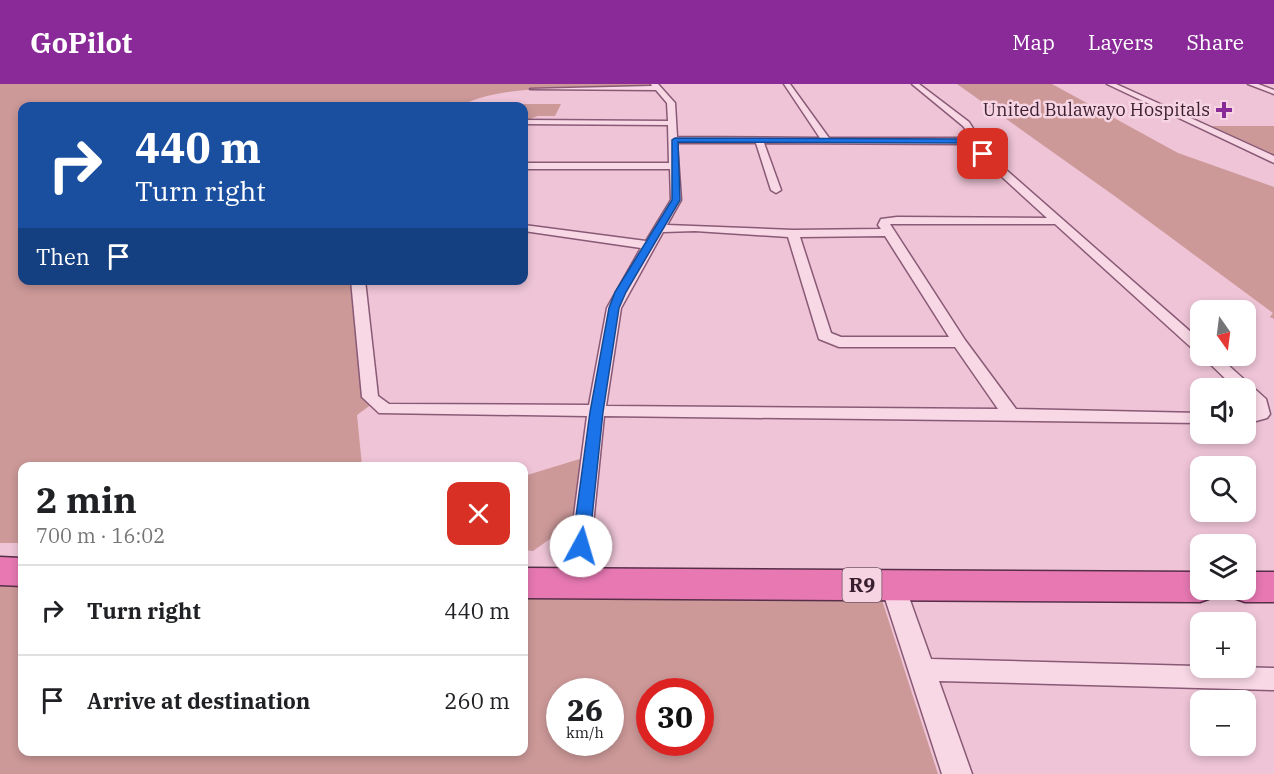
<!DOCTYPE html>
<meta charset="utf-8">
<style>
:root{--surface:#fff;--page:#f2f2f2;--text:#202124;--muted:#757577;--line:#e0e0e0;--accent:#892a98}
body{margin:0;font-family:"IBM Plex Serif",serif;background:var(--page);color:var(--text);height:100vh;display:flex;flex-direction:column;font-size:22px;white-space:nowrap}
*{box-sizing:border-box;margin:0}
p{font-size:20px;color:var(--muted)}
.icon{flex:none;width:33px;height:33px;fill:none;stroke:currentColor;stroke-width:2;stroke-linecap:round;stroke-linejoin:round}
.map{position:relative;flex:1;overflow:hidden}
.panel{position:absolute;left:18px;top:378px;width:510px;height:294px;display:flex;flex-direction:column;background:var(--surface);border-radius:12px;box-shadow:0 3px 9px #0003}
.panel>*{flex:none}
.guide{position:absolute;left:18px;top:18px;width:510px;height:183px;border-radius:12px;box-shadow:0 3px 9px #0003;background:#1a4fa0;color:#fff;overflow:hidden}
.needle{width:39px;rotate:166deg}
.controls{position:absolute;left:1190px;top:216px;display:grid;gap:12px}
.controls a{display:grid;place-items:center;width:66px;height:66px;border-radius:12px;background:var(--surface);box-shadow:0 3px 9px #0003;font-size:30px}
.speed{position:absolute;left:546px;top:594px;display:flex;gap:12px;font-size:30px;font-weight:700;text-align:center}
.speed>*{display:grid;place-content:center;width:78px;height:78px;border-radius:50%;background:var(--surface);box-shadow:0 3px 9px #0003;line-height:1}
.speed small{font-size:15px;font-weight:400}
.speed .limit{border:9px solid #d22;background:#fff;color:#111}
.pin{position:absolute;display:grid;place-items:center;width:51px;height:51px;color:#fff;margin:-26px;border-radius:12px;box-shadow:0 3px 9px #0006}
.me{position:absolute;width:66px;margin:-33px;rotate:6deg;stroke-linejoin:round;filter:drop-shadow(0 0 4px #0008)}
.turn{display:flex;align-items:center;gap:21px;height:126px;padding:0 18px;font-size:27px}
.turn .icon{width:78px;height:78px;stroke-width:2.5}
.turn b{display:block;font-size:42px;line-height:51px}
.then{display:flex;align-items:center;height:57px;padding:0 18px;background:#0003;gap:12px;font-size:22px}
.round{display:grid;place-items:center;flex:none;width:63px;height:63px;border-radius:12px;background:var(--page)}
.summary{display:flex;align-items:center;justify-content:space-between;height:102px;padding:0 18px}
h1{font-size:36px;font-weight:700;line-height:45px}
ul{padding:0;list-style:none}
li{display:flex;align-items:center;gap:18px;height:90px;padding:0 18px;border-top:2px solid var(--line)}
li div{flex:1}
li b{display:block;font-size:22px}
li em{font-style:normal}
header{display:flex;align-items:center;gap:36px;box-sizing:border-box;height:84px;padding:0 30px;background:var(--accent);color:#fff}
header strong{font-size:28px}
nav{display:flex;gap:33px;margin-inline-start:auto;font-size:21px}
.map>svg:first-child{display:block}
.green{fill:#cc9898;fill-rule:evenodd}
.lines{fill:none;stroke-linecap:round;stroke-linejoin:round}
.minor-casing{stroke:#895a76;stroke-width:3}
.trunk-casing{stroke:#572f49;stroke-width:3}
.minor{fill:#f9d8e6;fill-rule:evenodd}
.trunk{fill:#e778b2;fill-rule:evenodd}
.route{fill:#1a73e8;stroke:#114b97;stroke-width:1.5}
.poi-dot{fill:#892a98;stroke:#f6d4e2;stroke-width:2}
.labels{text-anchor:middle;stroke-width:5;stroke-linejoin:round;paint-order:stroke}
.far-poi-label{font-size:18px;fill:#391e2f;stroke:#f6d4e2;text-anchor:end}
.shield{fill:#f6d4e2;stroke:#725565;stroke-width:1.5}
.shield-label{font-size:20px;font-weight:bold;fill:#391e2f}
</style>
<header>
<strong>GoPilot</strong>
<nav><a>Map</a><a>Layers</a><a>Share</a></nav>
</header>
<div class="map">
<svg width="1274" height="690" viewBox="0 0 1274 690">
<rect width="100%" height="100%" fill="#eec4d6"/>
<!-- green -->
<path class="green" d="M 0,0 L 651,0 L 654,3 C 610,3 498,0 466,20 L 561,20 L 555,32 L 538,32 L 524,37 L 524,22 L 22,22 L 22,196 L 356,197 L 372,320 L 357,331 L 362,382 L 22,382 L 22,459 L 0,459 Z
M 957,0 L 1052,0 L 1178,69 L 1274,103 L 1274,235 L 1270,233 L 1273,229 L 1116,113 Z
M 1210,42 L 1274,42 L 1274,71 Z
M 583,374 L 571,440 L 533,467 L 524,466 L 524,392 Z
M 0,498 L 22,498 L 22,668 L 524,668 L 524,507 L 881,513 L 938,690 L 0,690 ZM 560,608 L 610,608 L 610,658 L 560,658 ZM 650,608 L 700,608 L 700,658 L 650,658 Z"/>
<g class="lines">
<defs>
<path id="minor" d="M 651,0 L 658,0 L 675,19 L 677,53 L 820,54 L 784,0 L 790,0 L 829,54 L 964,54 L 966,46 L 963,42 L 912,0 L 919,0 L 969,38 L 974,46 L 972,56 L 1200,256 L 1200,269 L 1195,267 L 1055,140 L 890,140 L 965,256 L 1016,325 L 1200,329 L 1200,339 L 604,332 L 587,500 L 584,506 L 576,509 L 568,506 L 565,500 L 587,332 L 379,329 L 362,313 L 351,196 L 365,196 L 378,312 L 389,320 L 589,321 L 607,224 L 641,164 L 524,147 L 524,141 L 646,157 L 671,116 L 670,85 L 524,85 L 524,79 L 669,79 L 668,41 L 524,40 L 524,36 L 668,37 L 667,19 L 656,6 L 530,5 L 652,2 ZM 677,59 L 756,59 L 771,106 L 776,109 L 781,106 L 764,59 L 966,60 L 1047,134 L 897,133 L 881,135 L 878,141 L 881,145 L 793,146 L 667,141 L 681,116 ZM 695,147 L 788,153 L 819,255 L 839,263 L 955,263 L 998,325 L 606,322 L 621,224 L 663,148 ZM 885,152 L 949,253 L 841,253 L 831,249 L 800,153 Z
M 1107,0 L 1116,0 L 1274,72 L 1274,79 Z
M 1248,0 L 1258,0 L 1274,6 L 1274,10 Z
M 1202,272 L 1218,272 L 1266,315 L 1270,330 L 1267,334 L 1245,340 L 1245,329 L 1252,327 L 1252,320 L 1245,314 L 1245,304 L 1235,304 Z
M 893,493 L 901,496 L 905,502 L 931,575 L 1274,584 L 1274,606 L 939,597 L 972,690 L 942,690 L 881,502 L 885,496 Z"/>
<path id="trunk" d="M 0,473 L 22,474 L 22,502 L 0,501 Z
M 524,484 L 1200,488 L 1200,506 L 1218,506 L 1214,513 L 1200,518 L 524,514 Z
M 1245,488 L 1274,488 L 1274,518 L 1245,518 L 1231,513 L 1227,506 L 1245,506 Z"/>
</defs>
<!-- minor casing -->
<use href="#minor" class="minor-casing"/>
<!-- trunk casing -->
<use href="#trunk" class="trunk-casing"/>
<!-- minor -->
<use href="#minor" class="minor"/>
<!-- trunk -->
<use href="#trunk" class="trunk"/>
</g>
<!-- route -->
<path class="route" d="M 675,54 L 968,55 L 987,70 L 981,72 L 966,59 L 678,58 L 680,116 L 626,208 L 619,224 L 603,328 L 589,462 L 581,468 L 572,462 L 590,328 L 609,224 L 615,208 L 672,116 L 672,56 Z"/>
<!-- markers -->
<path class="poi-dot" d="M1221 17h6v6h6v6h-6v6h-6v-6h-6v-6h6z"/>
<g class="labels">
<!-- far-poi labels -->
<g class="far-poi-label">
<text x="1210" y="32">United Bulawayo Hospitals</text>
</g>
<!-- shield labels -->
<rect class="shield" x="842.5" y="484" width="39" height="34" rx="4.5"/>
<g class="shield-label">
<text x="862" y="508">R9</text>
</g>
</g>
</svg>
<div class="controls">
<a><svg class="needle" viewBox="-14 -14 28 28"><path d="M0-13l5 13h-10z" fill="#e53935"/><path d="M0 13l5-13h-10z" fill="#757577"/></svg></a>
<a><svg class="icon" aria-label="sound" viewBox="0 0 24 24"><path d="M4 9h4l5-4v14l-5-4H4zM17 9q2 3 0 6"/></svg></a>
<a><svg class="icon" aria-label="search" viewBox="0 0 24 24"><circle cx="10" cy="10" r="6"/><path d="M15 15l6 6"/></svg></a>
<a><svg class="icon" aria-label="layers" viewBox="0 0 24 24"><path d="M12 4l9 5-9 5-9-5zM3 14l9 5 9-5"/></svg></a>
<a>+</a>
<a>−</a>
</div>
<div class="speed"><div>26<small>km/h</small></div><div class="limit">30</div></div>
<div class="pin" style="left:983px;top:70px;background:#d93025"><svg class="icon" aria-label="arrive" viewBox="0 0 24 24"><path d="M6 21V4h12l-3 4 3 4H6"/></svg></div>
<svg class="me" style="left:581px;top:462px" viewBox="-20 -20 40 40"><circle r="19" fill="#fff"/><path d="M0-13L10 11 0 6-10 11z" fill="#1a73e8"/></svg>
<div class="guide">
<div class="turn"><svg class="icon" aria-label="right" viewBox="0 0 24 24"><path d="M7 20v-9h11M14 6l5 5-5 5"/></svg><div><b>440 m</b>Turn right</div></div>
<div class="then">Then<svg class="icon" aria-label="arrive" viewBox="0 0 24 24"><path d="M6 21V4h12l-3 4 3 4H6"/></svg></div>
</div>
<section class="panel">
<div class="summary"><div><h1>2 min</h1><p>700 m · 16:02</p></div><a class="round" style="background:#d93025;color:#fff"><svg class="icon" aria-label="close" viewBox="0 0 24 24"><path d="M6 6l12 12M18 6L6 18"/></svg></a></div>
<ul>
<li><svg class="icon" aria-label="right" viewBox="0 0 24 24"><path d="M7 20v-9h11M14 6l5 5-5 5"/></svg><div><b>Turn right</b></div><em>440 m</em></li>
<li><svg class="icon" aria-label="arrive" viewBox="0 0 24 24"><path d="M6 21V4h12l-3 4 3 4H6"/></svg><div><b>Arrive at destination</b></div><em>260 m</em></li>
</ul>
</section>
</div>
